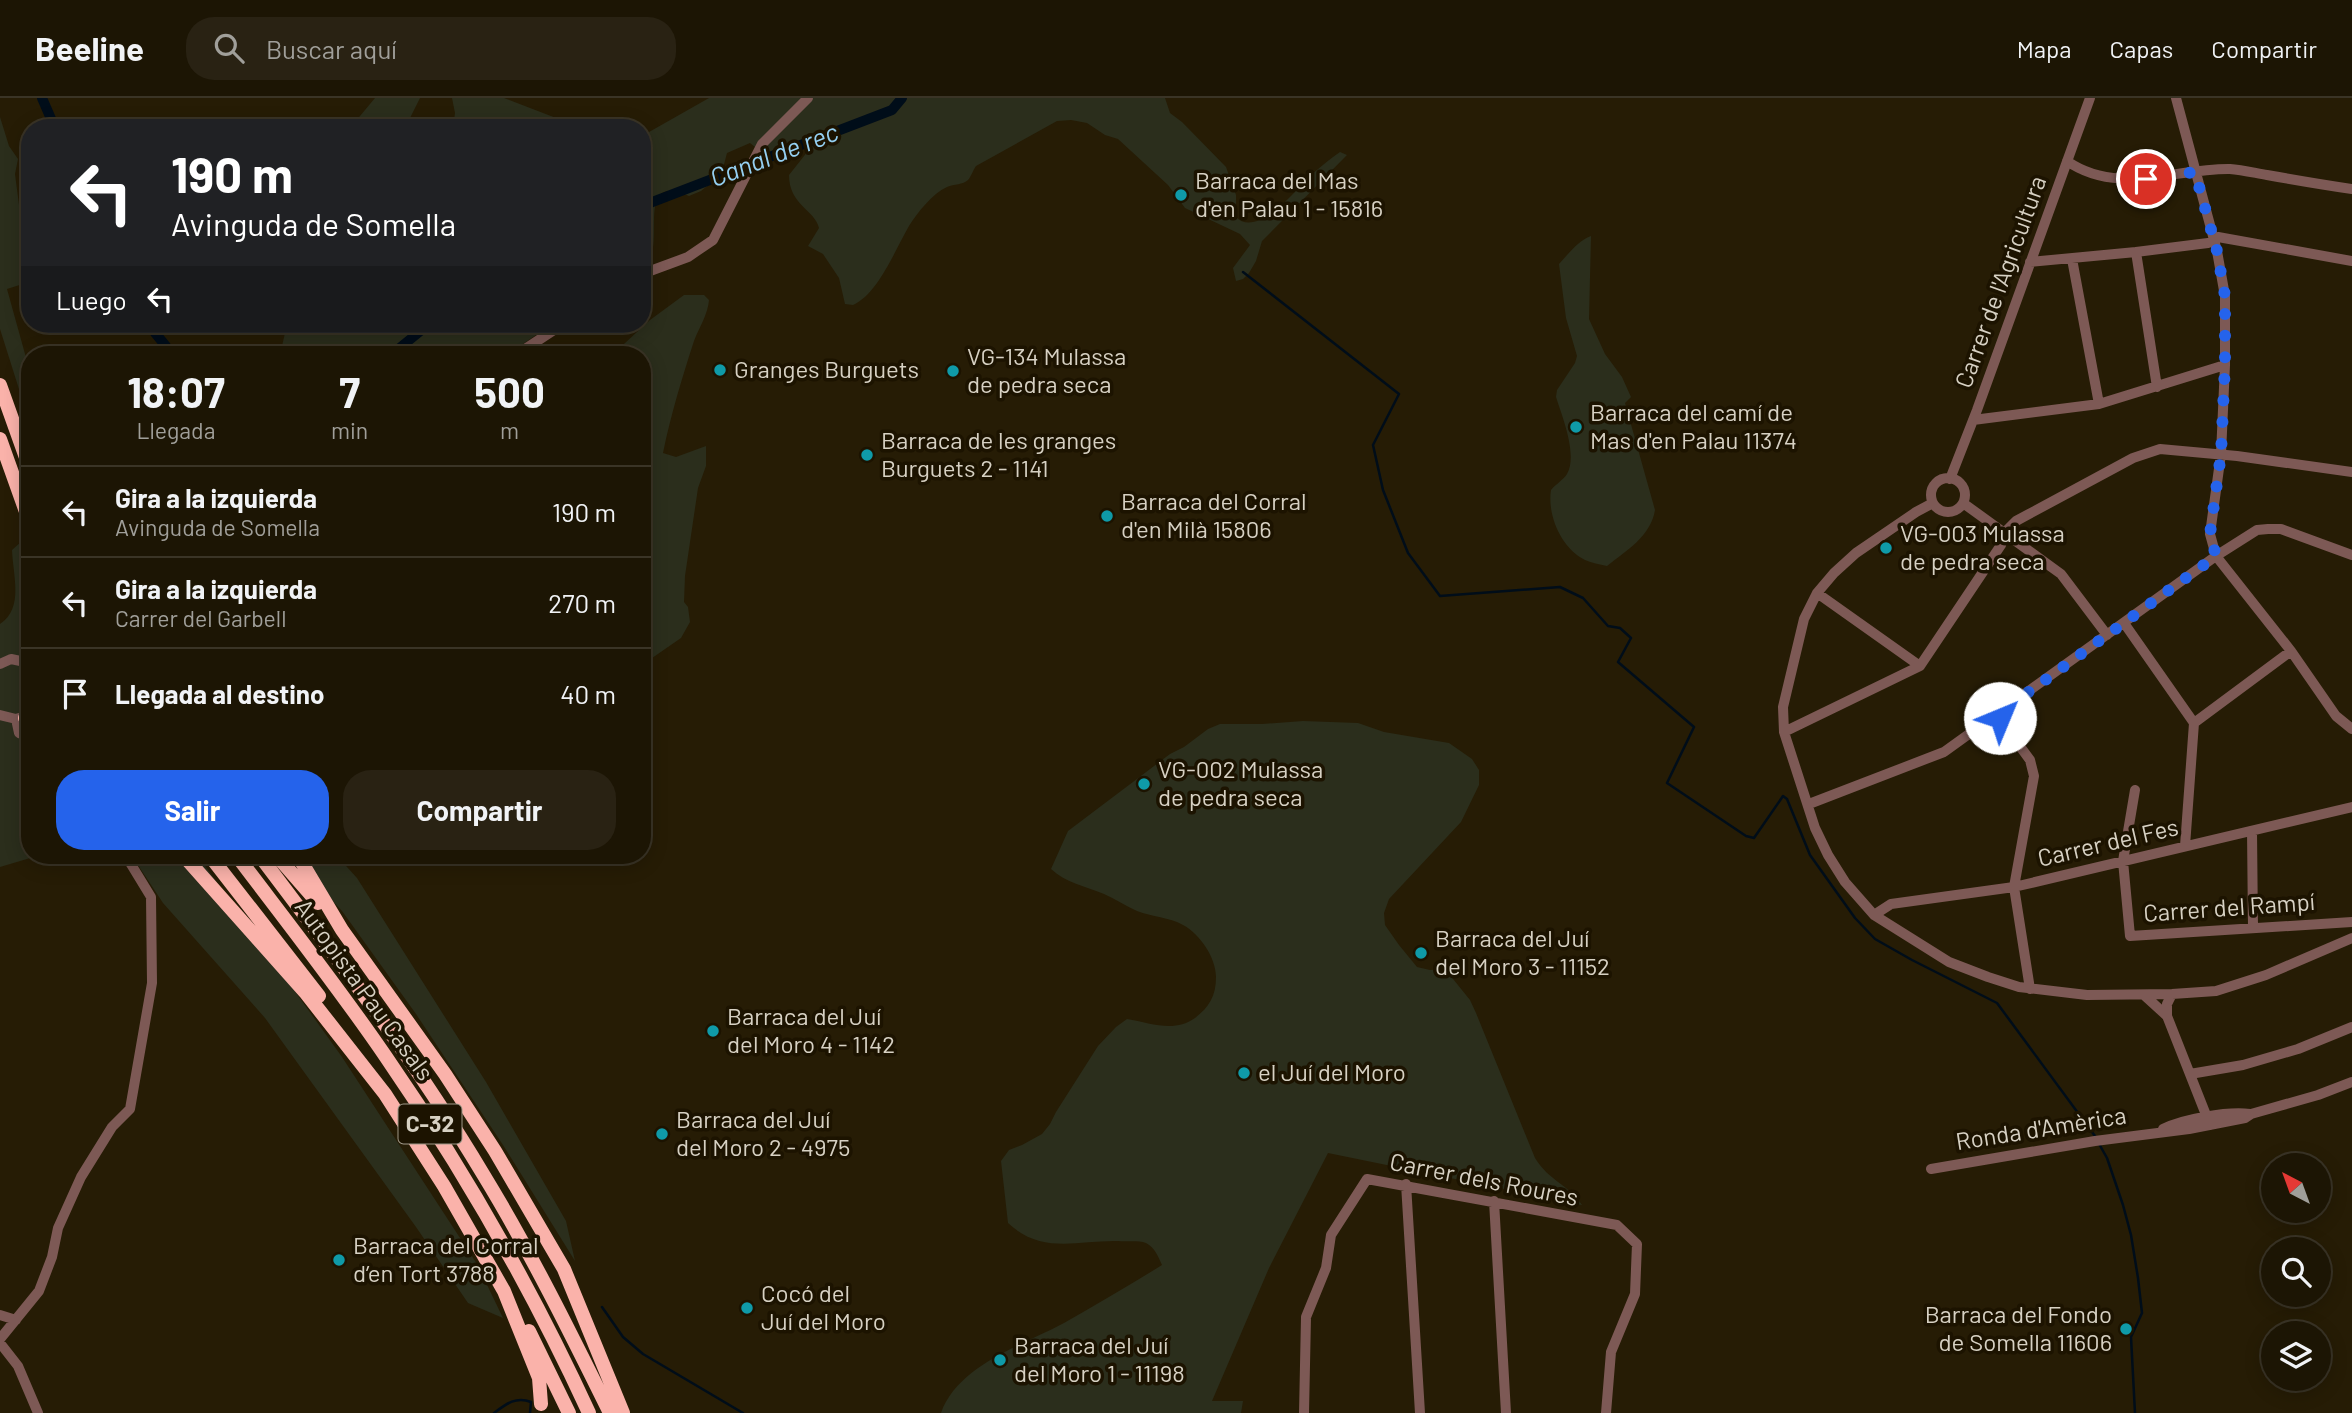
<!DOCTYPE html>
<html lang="es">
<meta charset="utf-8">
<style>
:root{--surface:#1c1504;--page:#292213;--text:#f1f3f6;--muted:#a09f9a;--line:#3a3426;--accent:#2563eb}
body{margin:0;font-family:Barlow,sans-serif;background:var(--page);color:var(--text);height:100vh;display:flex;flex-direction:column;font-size:26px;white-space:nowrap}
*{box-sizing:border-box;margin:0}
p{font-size:23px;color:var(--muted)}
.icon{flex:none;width:38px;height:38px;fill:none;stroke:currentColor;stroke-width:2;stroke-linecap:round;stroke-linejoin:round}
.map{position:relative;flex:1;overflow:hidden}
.side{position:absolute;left:21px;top:248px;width:630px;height:518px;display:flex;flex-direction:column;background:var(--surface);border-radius:28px;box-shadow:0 4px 18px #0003,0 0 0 2px var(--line)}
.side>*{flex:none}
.hud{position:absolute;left:21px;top:21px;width:630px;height:214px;border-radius:28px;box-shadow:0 4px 18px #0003,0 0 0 2px var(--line);background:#202124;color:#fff;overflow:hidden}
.needle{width:46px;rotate:319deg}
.controls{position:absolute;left:2261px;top:1055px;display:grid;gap:14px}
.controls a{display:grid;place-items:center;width:70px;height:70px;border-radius:50%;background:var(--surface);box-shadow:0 4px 18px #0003,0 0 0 2px var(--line);font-size:35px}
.pin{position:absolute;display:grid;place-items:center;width:60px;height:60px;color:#fff;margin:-30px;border:4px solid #fff;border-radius:50%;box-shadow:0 2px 7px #0007}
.me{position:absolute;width:77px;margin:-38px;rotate:45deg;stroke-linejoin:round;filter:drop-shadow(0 0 5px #0008)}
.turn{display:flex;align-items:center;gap:24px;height:147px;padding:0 35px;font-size:32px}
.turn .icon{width:91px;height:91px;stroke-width:2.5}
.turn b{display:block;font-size:49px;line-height:60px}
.then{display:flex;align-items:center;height:66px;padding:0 35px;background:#0003;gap:14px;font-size:26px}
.eta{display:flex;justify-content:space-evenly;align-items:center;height:119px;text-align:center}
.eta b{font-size:42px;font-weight:700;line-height:49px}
.primary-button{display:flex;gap:14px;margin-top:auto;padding:14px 35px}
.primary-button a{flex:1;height:80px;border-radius:28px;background:var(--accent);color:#fff;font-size:28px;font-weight:700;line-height:80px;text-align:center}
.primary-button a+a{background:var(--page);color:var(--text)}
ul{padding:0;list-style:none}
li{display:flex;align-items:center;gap:21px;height:91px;padding:0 35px;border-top:2px solid var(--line)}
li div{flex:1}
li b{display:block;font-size:26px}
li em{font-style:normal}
header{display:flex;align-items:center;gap:42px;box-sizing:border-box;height:98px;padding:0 35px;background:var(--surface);border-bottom:2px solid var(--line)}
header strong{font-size:33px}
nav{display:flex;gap:38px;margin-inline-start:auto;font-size:24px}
.search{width:490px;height:63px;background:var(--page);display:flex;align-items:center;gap:18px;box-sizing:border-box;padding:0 24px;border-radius:28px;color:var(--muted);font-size:26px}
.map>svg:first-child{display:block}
.green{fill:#2b2e1c}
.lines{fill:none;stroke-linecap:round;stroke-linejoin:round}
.stream{stroke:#000d19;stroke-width:2.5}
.canal{stroke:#000d19;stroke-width:10}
.minor{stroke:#7d5955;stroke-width:10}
.highway{stroke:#fab2aa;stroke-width:14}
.route{stroke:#2563eb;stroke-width:12;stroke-dasharray:0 21.6}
.culture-dot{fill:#0f9aa8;stroke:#1c1300;stroke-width:2.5}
.labels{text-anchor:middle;stroke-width:7;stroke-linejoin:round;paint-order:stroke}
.shield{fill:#1c1300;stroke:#9f9888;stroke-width:2}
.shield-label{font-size:23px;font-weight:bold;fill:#d7d1c3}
.poi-label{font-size:24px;fill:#d7d1c3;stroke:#1c1300;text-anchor:start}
.street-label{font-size:24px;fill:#d7d1c3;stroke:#1c1300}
.water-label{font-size:26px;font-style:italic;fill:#95d0f2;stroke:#1c1300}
</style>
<header>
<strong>Beeline</strong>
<div class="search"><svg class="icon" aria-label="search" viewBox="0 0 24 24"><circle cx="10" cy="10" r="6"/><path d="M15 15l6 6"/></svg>Buscar aquí</div>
<nav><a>Mapa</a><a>Capas</a><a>Compartir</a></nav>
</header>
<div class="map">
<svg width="2352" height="1315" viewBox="0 0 2352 1315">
<rect width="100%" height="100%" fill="#261c05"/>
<!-- green -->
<path class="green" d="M 375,0 L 420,0 L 405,30 L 350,30 Z
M 452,0 L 504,0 L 582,30 L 453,30 L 455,15 Z
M 709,0 L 1165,0 L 1170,15 L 1182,24 L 1226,69 L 1236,97 L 1236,119 C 1256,140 1294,95 1307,81 C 1315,73 1324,66 1333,59 L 1340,54 L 1347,57 L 1262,143 L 1256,163 L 1249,175 L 1243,181 L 1236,183 L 1233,170 L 1250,147 L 1240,136 L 1185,110 L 1168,87 L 1118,41 L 1105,37 L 1087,25 L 1071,22 L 1057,23 L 976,68 C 973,72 971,79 968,82 C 963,87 954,86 947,89 C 932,96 918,114 909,128 C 895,152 878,196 853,207 L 845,206 L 839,180 L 823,156 L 808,148 L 819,130 C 815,112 789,107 789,77 L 808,53 L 809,46 L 803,43 L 771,59 L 765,57 L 750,45 L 727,55 L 722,74 L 717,80 L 701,93 L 689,98 C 633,74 667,145 646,169 L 642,168 L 642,38 Z
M 0,19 L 9,48 L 18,61 L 15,76 L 29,184 L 7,191 L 30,274 L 30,326 L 0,231 Z
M 1591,138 L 1589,221 L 1605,256 L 1622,279 L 1631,299 L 1625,305 L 1655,412 C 1651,438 1626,453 1607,468 C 1599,466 1592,465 1585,462 C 1561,450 1547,417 1551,392 C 1556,386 1563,382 1567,376 C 1578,357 1562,318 1556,299 L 1557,292 L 1575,265 L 1577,258 L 1566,220 L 1559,166 C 1569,155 1578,143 1591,138 Z
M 684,197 L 704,197 L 709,202 C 708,216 699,230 694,243 C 682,280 671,316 663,355 L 676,359 L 706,348 L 706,368 L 698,390 L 685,478 L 684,504 L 688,509 L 690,524 L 681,540 L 642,567 L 642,257 L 612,257 L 650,222 Z
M 287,226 L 552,226 L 507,257 L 280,257 Z
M 22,443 L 30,460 L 30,758 L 37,758 L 0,769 L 0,526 C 24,510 13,478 12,452 Z
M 1303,623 L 1358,625 L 1384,634 L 1449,645 L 1472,661 L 1479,672 L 1479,687 L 1461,724 L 1389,801 L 1384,815 L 1385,827 L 1399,847 L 1417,869 L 1430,872 L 1445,871 L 1470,902 L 1476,915 L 1535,1060 C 1550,1084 1567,1085 1582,1107 L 1328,1055 L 1269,1170 L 1212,1303 L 1243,1303 L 1241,1315 L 941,1315 C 958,1267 1023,1247 1064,1225 C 1097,1206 1130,1187 1162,1167 C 1158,1158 1155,1150 1146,1145 C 1138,1142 1127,1144 1118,1143 C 1078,1142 1042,1157 1008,1125 L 1001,1063 L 1009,1052 L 1022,1047 L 1042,1036 L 1050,1026 L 1056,1014 L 1098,948 L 1116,929 L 1127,921 C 1151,925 1174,935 1195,920 C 1209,909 1216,898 1216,879 C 1216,860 1200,836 1183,827 C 1169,819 1152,819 1137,813 C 1126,808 1115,801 1104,796 C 1085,788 1066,785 1051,771 L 1068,733 L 1170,656 L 1184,649 L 1208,631 L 1220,626 L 1262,626 Z
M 132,758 L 198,758 L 342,959 L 477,1166 L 503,1220 L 468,1205 L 416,1129 L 265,920 L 163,805 Z
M 290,758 L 337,758 L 357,780 L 486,984 L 566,1123 L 575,1163 L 503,1047 L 416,916 L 342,813 Z"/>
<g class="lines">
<!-- stream -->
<path class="stream" d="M 1243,174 L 1399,296 L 1373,347 L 1383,392 L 1408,455 L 1440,498 L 1560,489 L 1583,500 L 1608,528 L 1620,530 L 1631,540 L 1618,564 L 1694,629 L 1667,685 L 1746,738 L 1754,740 L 1783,698 L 1787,701 L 1810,757 L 1855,820 L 1875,841 L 1912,862 L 1997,905 L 2095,1038
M 2098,1044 L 2107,1060 L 2123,1107 L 2131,1137 L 2138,1180 L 2142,1215 L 2131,1239 L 2135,1315
M 602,1209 L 623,1239 L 643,1256 L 743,1315
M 494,1315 C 506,1306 516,1298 531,1304 L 530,1315"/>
<!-- canal -->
<path class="canal" d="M 42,0 L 55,30
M 122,30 L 130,30
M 642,108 L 892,12 L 902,0
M 148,226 L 173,257
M 391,257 L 429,226"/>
<!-- minor -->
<path class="minor" d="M 2176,0 L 2217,153 L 2225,198 L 2225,267 L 2221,356 L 2210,436 L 2216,458 L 2291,553 L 2336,618 L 2352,631
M 2067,63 C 2117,98 2175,70 2230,71 C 2242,72 2255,75 2267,77 C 2295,82 2324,87 2352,91
M 2136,154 L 2157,289
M 2072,161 L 2099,306
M 2030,164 L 2136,154 L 2208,145 L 2218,139 L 2352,163
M 642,176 L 688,159 L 713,142 L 762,46 L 808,0
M 516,257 L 563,226
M 1973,322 L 2099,306 L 2225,267
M1931 397a17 17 0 1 1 34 0a17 17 0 1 1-34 0Z
M 1950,381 L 1977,312 L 2090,0
M 1933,405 L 1916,414 L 1856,455 L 1834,475 L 1817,495 L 1804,521 L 1783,609 L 1784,634 L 1815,730 L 1828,757 L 1845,784 L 1874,817 L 1949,864 L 1988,879 L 2019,889 L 2087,897 L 2172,896 L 2216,893 L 2266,877 L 2352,840
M 1963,405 L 2061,476 L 2107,537
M 1817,495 L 1920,568
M 2124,525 L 2194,625 L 2185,748
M 0,566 L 11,561 L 30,565
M 0,617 L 16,621 L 29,617
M 1997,617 L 2030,662 L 2034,678 L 2014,789 L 2030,891
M 16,621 L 19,635 L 30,639
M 2194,625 L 2291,553
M 1784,634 L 1920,568 L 2001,447 L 2005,434 L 2016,423 L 2133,360 L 2160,351 L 2237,358 L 2352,374
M 2135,692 L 2123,763 L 2130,838 L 2352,824
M 1809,706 L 1944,654 L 2216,458 L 2257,432 L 2268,431 L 2281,431 L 2352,457
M 2252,733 L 2253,830
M 1874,817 L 1891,806 L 2014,789 L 2352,709
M 2172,896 L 2167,906 L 2167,918 L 2210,1027
M 2144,897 L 2167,918
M 2190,976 L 2243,967 L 2298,951 L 2352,929
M 2163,1031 C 2182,1021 2228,1013 2250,1016
M 1931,1071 L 2095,1043 L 2189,1031 L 2245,1020 L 2251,1016 L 2318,997 L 2352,984
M 1406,1086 L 1420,1315
M 1494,1103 L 1506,1315
M 0,1217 L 16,1222
M 0,1241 L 39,1193 L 52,1159 L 58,1130 L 81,1079 L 112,1029 L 130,1011 L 152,885 L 151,799 L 126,758
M 0,1245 L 18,1268 L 38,1315
M 1304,1315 L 1306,1219 L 1326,1170 L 1331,1137 L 1367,1081 L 1617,1127 L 1637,1146 L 1635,1196 L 1611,1254 L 1606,1315"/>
<!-- highway -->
<path class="highway" d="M 0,287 L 30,371
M 0,341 L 30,425
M 25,620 L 30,622
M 184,758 L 305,894 L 385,996 L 444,1088 L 504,1193 L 539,1280 L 541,1306
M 210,758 L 319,898
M 237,758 C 287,824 339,890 386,959 C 464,1072 532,1191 589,1315
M 260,758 C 338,861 416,964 483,1076 C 530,1153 570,1234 610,1315
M 277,758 L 318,805
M 298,758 L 342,832 L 445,976 L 495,1053 L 564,1171 L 623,1315
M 529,1233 L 569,1315"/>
</g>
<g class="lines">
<!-- route -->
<path class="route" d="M 2000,620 L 1997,617 L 2216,458 L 2210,436 L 2221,356 L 2225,267 L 2225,198 L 2217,153 L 2195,74 L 2146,81"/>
</g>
<!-- markers -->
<g class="culture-dot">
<circle cx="1181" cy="97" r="7"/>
<circle cx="720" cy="272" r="7"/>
<circle cx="953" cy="273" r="7"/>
<circle cx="1576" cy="329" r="7"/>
<circle cx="867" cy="357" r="7"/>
<circle cx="1107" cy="418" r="7"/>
<circle cx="1886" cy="450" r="7"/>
<circle cx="1144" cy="686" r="7"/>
<circle cx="1421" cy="855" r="7"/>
<circle cx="713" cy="933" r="7"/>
<circle cx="1244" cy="975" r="7"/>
<circle cx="662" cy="1036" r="7"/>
<circle cx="339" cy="1162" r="7"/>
<circle cx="747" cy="1210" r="7"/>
<circle cx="2126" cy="1231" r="7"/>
<circle cx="1000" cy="1262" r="7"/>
</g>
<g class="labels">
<!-- shield labels -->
<rect class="shield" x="398.5" y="1006.5" width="63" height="39" rx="5"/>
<g class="shield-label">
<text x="430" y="1034">C-32</text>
</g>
<!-- poi labels -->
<g class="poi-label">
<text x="1195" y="91">Barraca del Mas<tspan x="1195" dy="28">d'en Palau 1 - 15816</tspan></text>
<text x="967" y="267">VG-134 Mulassa<tspan x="967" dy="28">de pedra seca</tspan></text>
<text x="734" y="280">Granges Burguets</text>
<text x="1590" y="323">Barraca del camí de<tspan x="1590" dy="28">Mas d'en Palau 11374</tspan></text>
<text x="881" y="351">Barraca de les granges<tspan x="881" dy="28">Burguets 2 - 1141</tspan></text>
<text x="1121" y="412">Barraca del Corral<tspan x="1121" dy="28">d'en Milà 15806</tspan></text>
<text x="1900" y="444">VG-003 Mulassa<tspan x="1900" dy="28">de pedra seca</tspan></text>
<text x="1158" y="680">VG-002 Mulassa<tspan x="1158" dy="28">de pedra seca</tspan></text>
<text x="1435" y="849">Barraca del Juí<tspan x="1435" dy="28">del Moro 3 - 11152</tspan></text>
<text x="727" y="927">Barraca del Juí<tspan x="727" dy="28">del Moro 4 - 1142</tspan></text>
<text x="1258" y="983">el Juí del Moro</text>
<text x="676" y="1030">Barraca del Juí<tspan x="676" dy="28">del Moro 2 - 4975</tspan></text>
<text x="353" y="1156">Barraca del Corral<tspan x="353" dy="28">d’en Tort 3788</tspan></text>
<text x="761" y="1204">Cocó del<tspan x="761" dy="28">Juí del Moro</tspan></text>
<text x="2112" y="1225" text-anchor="end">Barraca del Fondo<tspan x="2112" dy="28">de Somella 11606</tspan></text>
<text x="1014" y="1256">Barraca del Juí<tspan x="1014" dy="28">del Moro 1 - 11198</tspan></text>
</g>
<!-- street labels -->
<g class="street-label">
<text transform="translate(2001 184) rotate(-70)" y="8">Carrer de l'Agricultura</text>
<text transform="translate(2108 745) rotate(-13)" y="8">Carrer del Fes</text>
<text transform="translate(2229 810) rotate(-4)" y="8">Carrer del Rampí</text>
<text transform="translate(364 892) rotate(54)" y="8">Autopista Pau Casals</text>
<text transform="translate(2041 1031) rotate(-9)" y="8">Ronda d'Amèrica</text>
<text transform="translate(1484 1082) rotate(11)" y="8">Carrer dels Roures</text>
</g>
<!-- water labels -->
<g class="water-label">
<text transform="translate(774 57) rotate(-21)" y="9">Canal de rec</text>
</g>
</g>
</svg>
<div class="controls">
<a><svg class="needle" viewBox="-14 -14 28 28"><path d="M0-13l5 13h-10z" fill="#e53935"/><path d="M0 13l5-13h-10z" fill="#a09f9a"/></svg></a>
<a><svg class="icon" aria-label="search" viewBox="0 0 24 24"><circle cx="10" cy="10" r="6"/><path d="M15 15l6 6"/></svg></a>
<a><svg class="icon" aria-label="layers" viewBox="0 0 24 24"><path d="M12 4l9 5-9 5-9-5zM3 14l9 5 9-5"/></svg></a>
</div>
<div class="pin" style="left:2146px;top:81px;background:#d93025"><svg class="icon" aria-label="arrive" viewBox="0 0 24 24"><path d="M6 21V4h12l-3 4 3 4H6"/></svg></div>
<svg class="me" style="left:2000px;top:620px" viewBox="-20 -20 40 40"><circle r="19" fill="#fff"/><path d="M0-13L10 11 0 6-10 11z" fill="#2563eb"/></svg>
<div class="hud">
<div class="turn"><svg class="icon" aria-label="left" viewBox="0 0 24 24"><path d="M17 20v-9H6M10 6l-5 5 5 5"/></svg><div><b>190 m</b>Avinguda de Somella</div></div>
<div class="then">Luego<svg class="icon" aria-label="left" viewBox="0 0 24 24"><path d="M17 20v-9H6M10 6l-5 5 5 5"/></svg></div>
</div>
<section class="side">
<div class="eta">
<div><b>18:07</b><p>Llegada</p></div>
<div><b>7</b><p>min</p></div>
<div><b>500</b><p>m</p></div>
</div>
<ul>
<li><svg class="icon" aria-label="left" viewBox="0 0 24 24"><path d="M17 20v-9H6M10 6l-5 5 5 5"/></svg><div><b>Gira a la izquierda</b><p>Avinguda de Somella</p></div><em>190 m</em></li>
<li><svg class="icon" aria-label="left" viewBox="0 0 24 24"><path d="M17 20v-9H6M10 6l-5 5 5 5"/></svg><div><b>Gira a la izquierda</b><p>Carrer del Garbell</p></div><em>270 m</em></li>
<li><svg class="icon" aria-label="arrive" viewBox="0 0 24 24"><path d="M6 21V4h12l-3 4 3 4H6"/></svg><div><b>Llegada al destino</b></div><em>40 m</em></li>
</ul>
<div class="primary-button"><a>Salir</a><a>Compartir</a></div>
</section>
</div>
